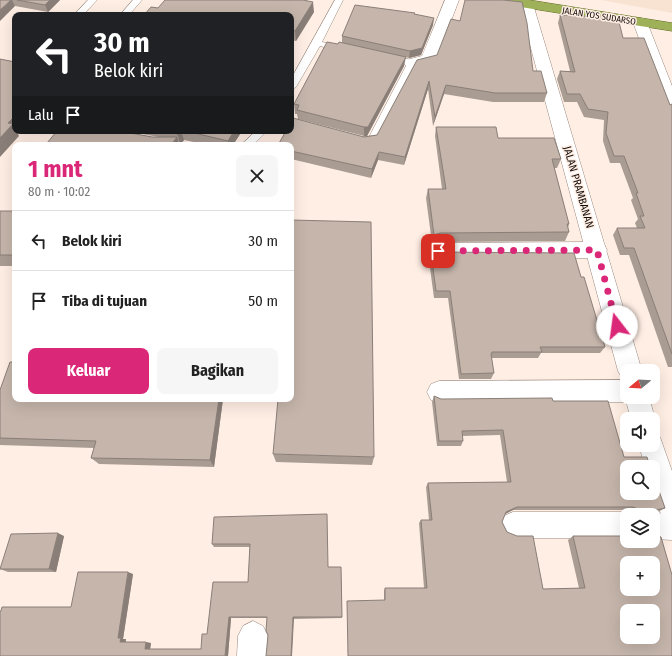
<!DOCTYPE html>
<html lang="id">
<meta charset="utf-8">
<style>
:root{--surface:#fff;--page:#f6f6f6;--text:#222;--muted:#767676;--line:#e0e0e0;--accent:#db2777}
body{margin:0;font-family:"Fira Sans Condensed",sans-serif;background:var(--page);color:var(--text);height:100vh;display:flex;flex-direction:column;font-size:15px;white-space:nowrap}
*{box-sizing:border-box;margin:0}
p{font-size:13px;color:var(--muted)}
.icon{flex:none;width:22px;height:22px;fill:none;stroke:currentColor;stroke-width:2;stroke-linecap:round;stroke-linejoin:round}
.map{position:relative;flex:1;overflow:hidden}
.drawer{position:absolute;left:12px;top:142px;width:282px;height:260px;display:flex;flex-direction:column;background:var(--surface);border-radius:8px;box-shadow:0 4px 16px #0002}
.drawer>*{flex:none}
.top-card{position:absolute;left:12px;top:12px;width:282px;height:122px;border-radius:8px;box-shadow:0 4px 16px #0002;background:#202124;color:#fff;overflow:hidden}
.needle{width:26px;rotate:252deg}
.tools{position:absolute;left:620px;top:364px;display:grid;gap:8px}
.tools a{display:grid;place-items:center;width:40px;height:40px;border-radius:8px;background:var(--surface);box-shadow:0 4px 16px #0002;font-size:20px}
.pin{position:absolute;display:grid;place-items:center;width:34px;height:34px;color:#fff;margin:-17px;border-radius:8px;box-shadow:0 2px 6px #0006}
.me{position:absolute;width:44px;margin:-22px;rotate:345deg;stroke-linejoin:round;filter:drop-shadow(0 0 3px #0008)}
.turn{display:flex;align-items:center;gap:14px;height:84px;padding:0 16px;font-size:18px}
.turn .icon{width:52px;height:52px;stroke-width:2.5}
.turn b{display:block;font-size:28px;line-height:34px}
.then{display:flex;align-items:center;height:38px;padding:0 16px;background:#0003;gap:8px;font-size:15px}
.round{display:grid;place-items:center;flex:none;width:42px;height:42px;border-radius:8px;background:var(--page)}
.headline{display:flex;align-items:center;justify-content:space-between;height:68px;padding:0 16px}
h1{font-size:24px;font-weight:700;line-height:30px;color:var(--accent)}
.action{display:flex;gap:8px;margin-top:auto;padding:8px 16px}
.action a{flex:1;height:46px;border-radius:8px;background:var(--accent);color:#fff;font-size:16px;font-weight:700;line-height:46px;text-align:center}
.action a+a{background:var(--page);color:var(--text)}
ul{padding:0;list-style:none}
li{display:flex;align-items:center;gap:12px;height:60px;padding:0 16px;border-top:1px solid var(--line)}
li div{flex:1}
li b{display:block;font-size:15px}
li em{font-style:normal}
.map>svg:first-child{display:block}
.built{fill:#f8e2d2}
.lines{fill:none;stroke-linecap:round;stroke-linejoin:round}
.service-casing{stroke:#998a81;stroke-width:1}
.minor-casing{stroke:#998a81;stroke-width:1}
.tertiary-casing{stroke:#998a81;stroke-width:1}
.trunk-casing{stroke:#5d6a22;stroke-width:1}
.service{fill:#fff;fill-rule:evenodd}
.minor{fill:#fff;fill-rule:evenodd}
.tertiary{fill:#fff;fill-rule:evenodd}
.trunk{fill:#9eb058;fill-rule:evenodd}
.wall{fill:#a99c93;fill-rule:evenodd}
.shaded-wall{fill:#8a7f78}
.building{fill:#c5b5ab;stroke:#8a7f78;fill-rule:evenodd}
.route{stroke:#db2777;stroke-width:7;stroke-dasharray:0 12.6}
.labels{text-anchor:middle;stroke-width:3;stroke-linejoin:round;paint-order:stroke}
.far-street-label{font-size:9px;fill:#140e0b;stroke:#ffeee4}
.street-label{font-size:11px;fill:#140e0b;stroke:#ffeee4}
</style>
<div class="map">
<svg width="672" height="656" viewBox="0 0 672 656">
<rect width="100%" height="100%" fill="#ffeee4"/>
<!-- built -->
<path class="built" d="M 601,0 L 672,0 L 672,13 Z"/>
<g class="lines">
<defs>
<path id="service" d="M 88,0 L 97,0 L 83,15 L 74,15 Z
M 133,0 L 142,0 L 129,15 L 120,15 Z
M 335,0 L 343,0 L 322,42 L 346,47 L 348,49 L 343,52 L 320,46 L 296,87 L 291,90 L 291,79 Z
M 400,57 L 415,61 L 417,63 L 376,142 L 356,142 L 355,140 L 356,138 L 369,137 L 407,64 L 397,62 L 395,60 Z
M 256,131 L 267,131 L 253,145 L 241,145 Z"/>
<path id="minor" d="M 445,0 L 459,0 L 436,60 L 434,63 C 425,65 415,69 406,66 L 404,63 L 406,60 L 422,56 Z
M 640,18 L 645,19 L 647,22 L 672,86 L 672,112 L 666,111 L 664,107 L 633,22 L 635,19 Z
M 597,242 L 604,244 L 607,250 L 604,256 L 597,258 L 438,259 L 431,257 L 428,251 L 431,245 L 438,243 Z
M 627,380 L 627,397 L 636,397 L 627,402 L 439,403 L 431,400 L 427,392 L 431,384 L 439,381 Z
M 513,512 L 627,512 L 635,515 L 627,515 L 627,538 L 513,538 L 504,534 L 500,525 L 504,516 Z
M 653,513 L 672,514 L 672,540 L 653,539 L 653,515 L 647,515 Z
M 253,621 L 263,626 L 268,636 L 267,656 L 237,656 L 238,636 L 243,626 Z"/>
<path id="tertiary" d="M 527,0 L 533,4 L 642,371 L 627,371 L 627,380 L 622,378 L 618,371 L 519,4 L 521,1 Z
M 627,393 L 627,397 L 649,397 L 655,419 L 653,424 L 653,419 L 631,419 L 625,397 Z
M 653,434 L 660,437 L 672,471 L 672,524 L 663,520 L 653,492 L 653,467 L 645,467 L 639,445 L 653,445 Z"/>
<path id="trunk" d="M 495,0 L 529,0 L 672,23 L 672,31 L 502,4 L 497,3 Z"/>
</defs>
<!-- service casing -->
<use href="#service" class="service-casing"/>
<!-- minor casing -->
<use href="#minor" class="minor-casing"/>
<!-- tertiary casing -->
<use href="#tertiary" class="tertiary-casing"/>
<!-- trunk casing -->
<use href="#trunk" class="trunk-casing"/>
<!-- service -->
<use href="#service" class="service"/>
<!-- minor -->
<use href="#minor" class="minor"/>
<!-- tertiary -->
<use href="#tertiary" class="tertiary"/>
<!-- trunk -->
<use href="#trunk" class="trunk"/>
</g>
<!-- wall -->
<path class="wall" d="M 0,0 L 60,0 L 48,12 L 15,6 Z
M 314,12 L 296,41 L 291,40 L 291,15 Z
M 415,15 L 433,25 L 421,55 L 409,58 L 402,56 L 404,66 L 367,136 L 364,136 L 298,119 L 297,114 L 295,114 L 294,104 L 338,44 L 342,43 L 342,36 Z
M 560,15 L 623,38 L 670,105 L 672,105 L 672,367 L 668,367 L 629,255 L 620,255 L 613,235 L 617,228 L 637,228 L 635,223 L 638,219 L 631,200 L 633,198 L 620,163 L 610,163 L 603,141 L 604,120 L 584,117 L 577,102 L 564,102 L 557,79 L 560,71 L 570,71 L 558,23 Z
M 460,21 L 533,71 L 547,93 L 544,102 L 493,102 L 444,94 L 433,126 L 428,89 L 404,165 L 378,160 L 371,178 L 291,159 L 291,145 L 377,135 L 437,55 Z
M 436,127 L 498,138 L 561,159 L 557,168 L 554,168 L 569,224 L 568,228 L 569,232 L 565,241 L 438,242 L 432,243 L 426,198 L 428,189 L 442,189 L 435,136 Z
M 126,131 L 242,131 L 233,145 L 208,145 L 184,140 L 180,145 L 178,143 L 179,145 L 48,145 L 47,143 L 159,137 Z
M 0,211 L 15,211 L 15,266 L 0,266 Z
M 436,252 L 581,277 L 605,347 L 600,353 L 541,353 L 538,358 L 491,358 L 494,373 L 491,379 L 459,379 L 448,298 L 434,298 L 430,268 L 432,261 L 434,261 Z
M 0,390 L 223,399 L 214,467 L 99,464 L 91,458 L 94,448 L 0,445 Z
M 434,396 L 441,399 L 553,401 L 624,457 L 656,488 L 665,508 L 658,512 L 654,513 L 658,515 L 655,517 L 672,656 L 384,600 L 384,591 L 385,588 L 424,588 L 419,523 L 421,520 L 429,520 L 426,487 L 428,483 L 507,482 L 500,435 L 462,436 L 463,441 L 461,446 L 437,446 L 432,402 ZM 513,510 L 627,510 L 634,513 L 631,515 L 653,515 L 653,541 L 573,536 L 568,540 L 579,588 L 543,589 L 507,532 L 502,522 L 505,514 Z
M 273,454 L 374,457 L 372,465 L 276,462 Z
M 214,517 L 328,567 L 341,567 L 342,618 L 294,619 L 268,635 L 267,618 L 231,618 L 228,656 L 0,656 L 71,607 L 133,574 L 123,639 L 126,639 L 126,642 L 151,643 L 150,649 L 201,649 L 207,634 L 248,582 L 250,547 L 214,547 L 212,544 Z
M 64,536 L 56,572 L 8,572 L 0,569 Z"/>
<!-- shaded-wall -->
<path class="shaded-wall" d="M 11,0 L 12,0 L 15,6 L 0,21 L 0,10 Z
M 50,0 L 60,0 L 48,12 L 45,5 Z
M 313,2 L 314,12 L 296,41 L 295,31 Z
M 434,18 L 433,25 L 421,55 L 409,58 L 410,51 Z
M 406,57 L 404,66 L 367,136 L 364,136 L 364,127 Z
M 429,81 L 428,89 L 404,165 L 405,157 Z
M 446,85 L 444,94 L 433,126 L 435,117 Z
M 15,116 L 15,131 L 18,131 L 17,132 L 19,136 L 0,157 L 0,138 L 8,123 Z
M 180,131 L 181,131 L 184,140 L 180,145 L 178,135 Z
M 234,131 L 242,131 L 233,145 L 229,145 L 228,141 Z
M 177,137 L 179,145 L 171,145 Z
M 379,152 L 378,160 L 371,178 L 372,169 Z
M 440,233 L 438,242 L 432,243 L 434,235 Z
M 219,399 L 223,399 L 214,467 L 210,460 Z
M 517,507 L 513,510 L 503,515 L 506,512 Z
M 58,533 L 64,536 L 56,572 L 49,569 Z
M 128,572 L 133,574 L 123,639 L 126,639 L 125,643 L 120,642 L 118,638 Z
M 229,617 L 231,618 L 228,656 L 225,656 Z
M 293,617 L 294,619 L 292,656 L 291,656 Z
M 146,642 L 151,643 L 150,650 L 145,649 Z"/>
<!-- building -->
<path class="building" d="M 0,0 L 11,0 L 0,10 Z
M 17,0 L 50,0 L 45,5 Z
M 165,0 L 303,0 L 313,2 L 295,31 L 291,30 L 291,15 L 144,15 L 151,7 L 158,8 Z
M 465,0 L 503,0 L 522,2 L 527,23 L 533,71 L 541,71 L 547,93 L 495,93 L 446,85 L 435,117 L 429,81 L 405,157 L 379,152 L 372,169 L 291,151 L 291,145 L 278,145 L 286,131 L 291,131 L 291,121 L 293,118 L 364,137 L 377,135 L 417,60 L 437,55 L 451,19 L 460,21 Z
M 355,5 L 415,13 L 414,14 L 434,18 L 422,48 L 410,51 L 342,36 Z
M 560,15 L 618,18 L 623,38 L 644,38 L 670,105 L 672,104 L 672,354 L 634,248 L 624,248 L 617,228 L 645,228 L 640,216 L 644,216 L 636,193 L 638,193 L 624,156 L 614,156 L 606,133 L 608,112 L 588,109 L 580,94 L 567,94 L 560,71 L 575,72 Z
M 327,42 L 338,44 L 339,42 L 406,57 L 368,127 L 364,127 L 297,110 L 299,105 L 294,104 Z
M 0,59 L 15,62 L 15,116 L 8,123 L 13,124 L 0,138 Z
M 436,127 L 496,127 L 498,138 L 554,138 L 561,159 L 552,159 L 569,224 L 567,224 L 569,232 L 440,233 L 434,235 L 428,189 L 446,189 Z
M 57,131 L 120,131 L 152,137 L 177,137 L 171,145 L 55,145 L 47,143 Z
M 173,131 L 180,131 L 178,135 Z
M 186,131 L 234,131 L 228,141 Z
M 0,211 L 15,211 L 15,255 L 0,255 Z
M 291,220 L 371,222 L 374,457 L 273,454 L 278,399 L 291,399 Z
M 436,252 L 574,253 L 581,277 L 584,277 L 605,347 L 540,347 L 542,352 L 492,352 L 491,354 L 494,373 L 461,374 L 450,291 L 436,291 L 432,261 L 437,261 Z
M 10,362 L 15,362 L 15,399 L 219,399 L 210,460 L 91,458 L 96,441 L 0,438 L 0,390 Z
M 434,396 L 441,399 L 552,398 L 553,401 L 608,401 L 624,457 L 647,457 L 650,467 L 627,467 L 627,493 L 653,493 L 653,478 L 656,488 L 658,488 L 665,508 L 652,511 L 653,512 L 658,513 L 658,515 L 655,515 L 658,536 L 661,537 L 672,575 L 672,656 L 348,656 L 347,601 L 385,600 L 385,588 L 427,588 L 421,520 L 432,520 L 428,483 L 511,482 L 503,430 L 462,431 L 463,441 L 439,441 ZM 517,507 L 633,507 L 643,511 L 641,513 L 635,513 L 635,515 L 653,515 L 653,541 L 627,541 L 627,536 L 573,536 L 585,588 L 543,589 L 533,536 L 517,536 L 507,532 L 502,522 L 506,512 ZM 627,563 L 653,563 L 653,589 L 627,589 ZM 627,611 L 653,611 L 653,637 L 627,637 Z
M 327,514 L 328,567 L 341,567 L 342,617 L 293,617 L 291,656 L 266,656 L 268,635 L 266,631 L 267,617 L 229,617 L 225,656 L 0,656 L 0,611 L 1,611 L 2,607 L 71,607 L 78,572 L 128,572 L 118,638 L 121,638 L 120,642 L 146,642 L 145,649 L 201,649 L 202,634 L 207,634 L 213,582 L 248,582 L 250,544 L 212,544 L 214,517 Z
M 58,533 L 49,569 L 0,569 L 11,534 Z"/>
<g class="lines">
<!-- route -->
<path class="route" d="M 438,251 L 597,250 L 617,326"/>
</g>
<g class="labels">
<!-- far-street labels -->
<g class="far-street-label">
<text transform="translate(599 16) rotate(9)" y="3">JALAN YOS SUDARSO</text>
</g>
<!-- street labels -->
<g class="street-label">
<text transform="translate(579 187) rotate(74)" y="4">JALAN PRAMBANAN</text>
</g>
</g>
</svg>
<div class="tools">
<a><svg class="needle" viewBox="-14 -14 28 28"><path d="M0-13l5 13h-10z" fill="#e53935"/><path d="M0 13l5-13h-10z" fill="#767676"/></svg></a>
<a><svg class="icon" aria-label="sound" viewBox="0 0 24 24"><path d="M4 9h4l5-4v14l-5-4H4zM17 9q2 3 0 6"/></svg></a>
<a><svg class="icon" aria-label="search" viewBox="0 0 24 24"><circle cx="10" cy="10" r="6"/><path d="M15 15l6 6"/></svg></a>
<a><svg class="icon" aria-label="layers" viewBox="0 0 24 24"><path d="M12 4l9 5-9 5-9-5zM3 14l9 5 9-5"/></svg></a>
<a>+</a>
<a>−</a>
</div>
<div class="pin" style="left:438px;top:251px;background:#d93025"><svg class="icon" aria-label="arrive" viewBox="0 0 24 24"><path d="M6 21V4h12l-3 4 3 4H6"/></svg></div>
<svg class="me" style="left:617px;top:326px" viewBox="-20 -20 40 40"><circle r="19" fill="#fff"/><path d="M0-13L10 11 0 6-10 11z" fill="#db2777"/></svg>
<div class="top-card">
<div class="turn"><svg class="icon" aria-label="left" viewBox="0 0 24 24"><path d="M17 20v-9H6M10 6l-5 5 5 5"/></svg><div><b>30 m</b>Belok kiri</div></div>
<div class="then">Lalu<svg class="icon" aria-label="arrive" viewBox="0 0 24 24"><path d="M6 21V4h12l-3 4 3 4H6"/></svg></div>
</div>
<section class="drawer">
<div class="headline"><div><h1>1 mnt</h1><p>80 m · 10:02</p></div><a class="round"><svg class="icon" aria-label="close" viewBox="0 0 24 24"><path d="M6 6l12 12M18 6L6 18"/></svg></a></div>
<ul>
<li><svg class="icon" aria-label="left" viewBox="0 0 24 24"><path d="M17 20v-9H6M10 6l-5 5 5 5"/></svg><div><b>Belok kiri</b></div><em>30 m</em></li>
<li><svg class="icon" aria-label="arrive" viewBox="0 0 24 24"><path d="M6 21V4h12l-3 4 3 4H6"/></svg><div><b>Tiba di tujuan</b></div><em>50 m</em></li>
</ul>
<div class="action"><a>Keluar</a><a>Bagikan</a></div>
</section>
</div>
